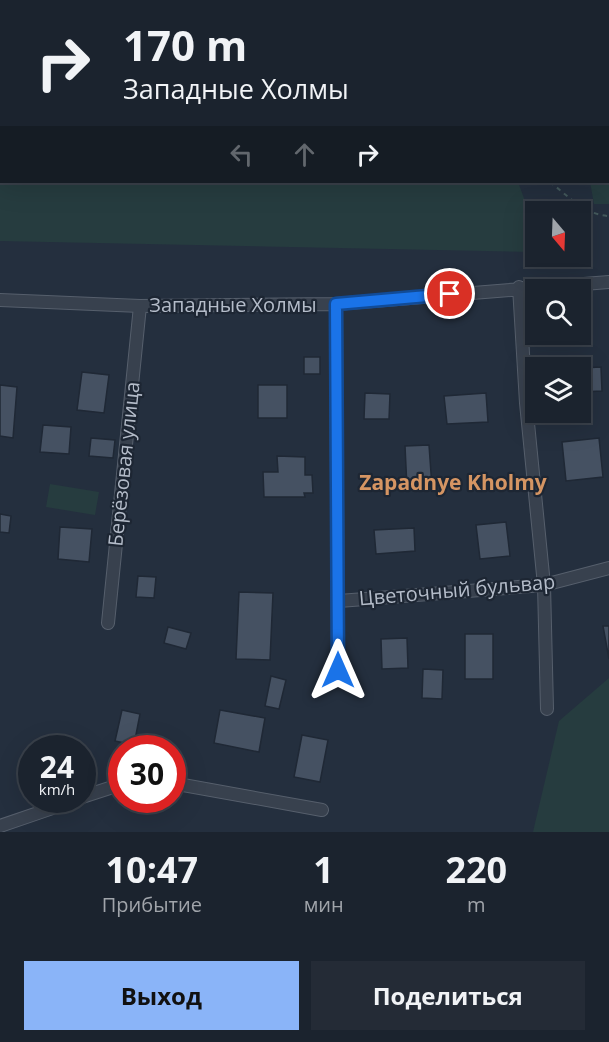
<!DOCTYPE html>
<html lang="ru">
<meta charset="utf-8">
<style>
:root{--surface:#1b232e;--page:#242b36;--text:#f1f3f6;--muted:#a0a4aa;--line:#39404a;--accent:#8ab4f8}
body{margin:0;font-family:"Open Sans",sans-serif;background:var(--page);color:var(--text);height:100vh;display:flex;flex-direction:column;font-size:22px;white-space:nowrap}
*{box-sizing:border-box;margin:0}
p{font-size:20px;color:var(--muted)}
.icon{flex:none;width:33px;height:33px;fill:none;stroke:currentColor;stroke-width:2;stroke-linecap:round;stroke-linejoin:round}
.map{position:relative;height:832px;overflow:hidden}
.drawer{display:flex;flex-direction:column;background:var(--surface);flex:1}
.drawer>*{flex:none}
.top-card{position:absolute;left:0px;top:0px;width:609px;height:183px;box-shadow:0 6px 24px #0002,0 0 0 2px var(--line);background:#1b232e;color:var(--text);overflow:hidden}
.needle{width:39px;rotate:161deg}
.tools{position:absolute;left:525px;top:201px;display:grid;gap:12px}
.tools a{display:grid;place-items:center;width:66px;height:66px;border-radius:0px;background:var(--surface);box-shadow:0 6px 24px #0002,0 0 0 2px var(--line);font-size:30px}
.speed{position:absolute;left:18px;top:735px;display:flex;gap:12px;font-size:30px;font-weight:700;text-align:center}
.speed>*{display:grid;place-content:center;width:78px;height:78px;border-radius:50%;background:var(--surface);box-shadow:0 6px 24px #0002,0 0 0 2px var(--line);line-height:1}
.speed small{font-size:15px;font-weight:400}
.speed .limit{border:9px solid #d22;background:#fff;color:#111}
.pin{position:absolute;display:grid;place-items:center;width:51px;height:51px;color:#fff;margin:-26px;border:3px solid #fff;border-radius:50%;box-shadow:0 2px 6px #0007}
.me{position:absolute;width:66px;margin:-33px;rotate:0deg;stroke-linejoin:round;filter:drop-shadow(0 0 4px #0008)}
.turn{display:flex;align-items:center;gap:21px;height:126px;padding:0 24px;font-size:27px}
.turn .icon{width:78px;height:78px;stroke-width:2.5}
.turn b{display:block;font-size:42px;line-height:51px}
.lanes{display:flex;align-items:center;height:57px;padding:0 24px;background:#0003;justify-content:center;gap:30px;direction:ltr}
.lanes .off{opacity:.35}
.eta{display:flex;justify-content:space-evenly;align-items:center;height:102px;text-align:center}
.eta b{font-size:36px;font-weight:700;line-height:42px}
.cta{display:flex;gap:12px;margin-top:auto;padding:12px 24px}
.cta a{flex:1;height:69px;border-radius:0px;background:var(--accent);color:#111;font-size:24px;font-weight:700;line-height:69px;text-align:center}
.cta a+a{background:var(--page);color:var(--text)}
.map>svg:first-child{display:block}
.green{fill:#263c3f}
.building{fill:#455162;stroke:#1f2835;stroke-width:1.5}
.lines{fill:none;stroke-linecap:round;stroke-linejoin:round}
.minor-casing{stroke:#565f6c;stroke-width:14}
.path{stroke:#44595c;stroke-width:2;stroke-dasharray:4.5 4.5;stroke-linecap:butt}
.minor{stroke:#38414e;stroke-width:12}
.route-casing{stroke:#114b97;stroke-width:15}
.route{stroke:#1a73e8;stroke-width:10}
.labels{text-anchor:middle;stroke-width:4.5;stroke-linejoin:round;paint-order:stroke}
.street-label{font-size:20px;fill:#b4bcc9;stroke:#1d2633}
.neighbourhood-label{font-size:21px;font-weight:bold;fill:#d59563;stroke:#1d2633}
</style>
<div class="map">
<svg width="609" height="832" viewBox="0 0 609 832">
<rect width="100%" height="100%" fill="#242f3e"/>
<!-- green -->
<path class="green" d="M 0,0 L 487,0 L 2,2 L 2,182 L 518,182 L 535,228 L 535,252 L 0,241 Z
M 559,0 L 609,0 L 609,204 L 594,204 L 590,182 L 608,182 L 608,2 Z
M 50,484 L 99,492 L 95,515 L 46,507 Z
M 609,678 L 609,832 L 533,832 L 559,721 Z"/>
<!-- building -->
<path class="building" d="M 304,357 L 320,357 L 320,374 L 304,374 Z
M 601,367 L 602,391 L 580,392 L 580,368 Z
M 82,372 L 109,375 L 104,413 L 77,410 Z
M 0,385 L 17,387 L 13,438 L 0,436 Z
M 258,385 L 287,385 L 287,418 L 258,418 Z
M 365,393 L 390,394 L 389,419 L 364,419 Z
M 486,393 L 488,422 L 447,424 L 444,396 Z
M 43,425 L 71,427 L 69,454 L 40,452 Z
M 91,438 L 115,440 L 113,458 L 89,456 Z
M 599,438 L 603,477 L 566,481 L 562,442 Z
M 429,445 L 432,487 L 407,488 L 405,446 Z
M 277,456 L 305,457 L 305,475 L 312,475 L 313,493 L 304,493 L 305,497 L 264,497 L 263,472 L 278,472 Z
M 0,514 L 11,516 L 9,533 L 0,532 Z
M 506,522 L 510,556 L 480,559 L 476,525 Z
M 60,527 L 92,529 L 89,562 L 58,559 Z
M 414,528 L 415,551 L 376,554 L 374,530 Z
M 138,576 L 156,577 L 154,598 L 136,597 Z
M 239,592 L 273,593 L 270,660 L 236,659 Z
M 603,626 L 609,626 L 609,659 Z
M 168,627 L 191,633 L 186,649 L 164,643 Z
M 465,634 L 493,634 L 493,679 L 465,679 Z
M 407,638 L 408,668 L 382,669 L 381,639 Z
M 423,669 L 443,670 L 442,699 L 422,698 Z
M 271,676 L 286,680 L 279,709 L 265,706 Z
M 122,710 L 140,714 L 134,745 L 115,741 Z
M 220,710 L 265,718 L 259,752 L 214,743 Z
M 302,735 L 328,740 L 320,782 L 294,777 Z"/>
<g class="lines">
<defs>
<path id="minor" d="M 519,287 L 526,403 L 544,585 L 547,709
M 0,300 L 140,306 L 336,304 L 609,282
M 336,304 L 338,671
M 339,601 L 544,585 L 609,568
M 108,623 L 140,306
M 172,783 L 322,810
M 82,797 L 122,784
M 0,826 L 76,800"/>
</defs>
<!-- minor casing -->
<use href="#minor" class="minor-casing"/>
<!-- path -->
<path class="path" d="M 511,0 L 511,2
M 550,182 C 568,196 585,215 609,216"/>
<!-- minor -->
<use href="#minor" class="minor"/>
</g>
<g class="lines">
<defs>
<path id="route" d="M 338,670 L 336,304 L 450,294"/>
</defs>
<!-- route casing -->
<use href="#route" class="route-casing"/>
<!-- route -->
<use href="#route" class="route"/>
</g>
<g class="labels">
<!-- street labels -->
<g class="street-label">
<text x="233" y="312">Западные Холмы</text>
<text transform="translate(124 464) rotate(-84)" y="7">Берёзовая улица</text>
<text transform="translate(457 590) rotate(-5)" y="7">Цветочный бульвар</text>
</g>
<!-- neighbourhood labels -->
<g class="neighbourhood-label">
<text x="453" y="490">Zapadnye Kholmy</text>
</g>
</g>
</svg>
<div class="tools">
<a><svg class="needle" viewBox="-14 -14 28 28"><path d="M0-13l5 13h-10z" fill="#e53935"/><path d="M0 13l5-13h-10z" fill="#a0a4aa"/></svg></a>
<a><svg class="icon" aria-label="search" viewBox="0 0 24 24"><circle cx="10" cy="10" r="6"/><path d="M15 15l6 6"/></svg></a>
<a><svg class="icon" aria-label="layers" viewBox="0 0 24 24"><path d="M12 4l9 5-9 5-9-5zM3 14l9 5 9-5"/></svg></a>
</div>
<div class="speed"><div>24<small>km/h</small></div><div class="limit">30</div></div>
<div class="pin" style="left:450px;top:294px;background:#d93025"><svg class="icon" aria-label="arrive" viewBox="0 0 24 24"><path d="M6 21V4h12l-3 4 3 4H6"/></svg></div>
<svg class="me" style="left:338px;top:670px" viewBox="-20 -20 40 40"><path d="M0-17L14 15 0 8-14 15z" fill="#1a73e8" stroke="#fff" stroke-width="4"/></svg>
<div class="top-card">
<div class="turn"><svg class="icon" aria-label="right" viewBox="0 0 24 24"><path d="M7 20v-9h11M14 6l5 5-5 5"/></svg><div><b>170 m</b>Западные Холмы</div></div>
<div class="lanes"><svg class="icon off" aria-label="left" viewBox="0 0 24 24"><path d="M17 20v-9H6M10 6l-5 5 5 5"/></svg><svg class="icon off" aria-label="ahead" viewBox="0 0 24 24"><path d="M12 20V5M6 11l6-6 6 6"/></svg><svg class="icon" aria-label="right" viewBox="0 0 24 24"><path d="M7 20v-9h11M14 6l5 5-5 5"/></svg></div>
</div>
</div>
<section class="drawer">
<div class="eta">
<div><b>10:47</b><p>Прибытие</p></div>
<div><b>1</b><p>мин</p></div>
<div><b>220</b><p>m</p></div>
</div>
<div class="cta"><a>Выход</a><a>Поделиться</a></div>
</section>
